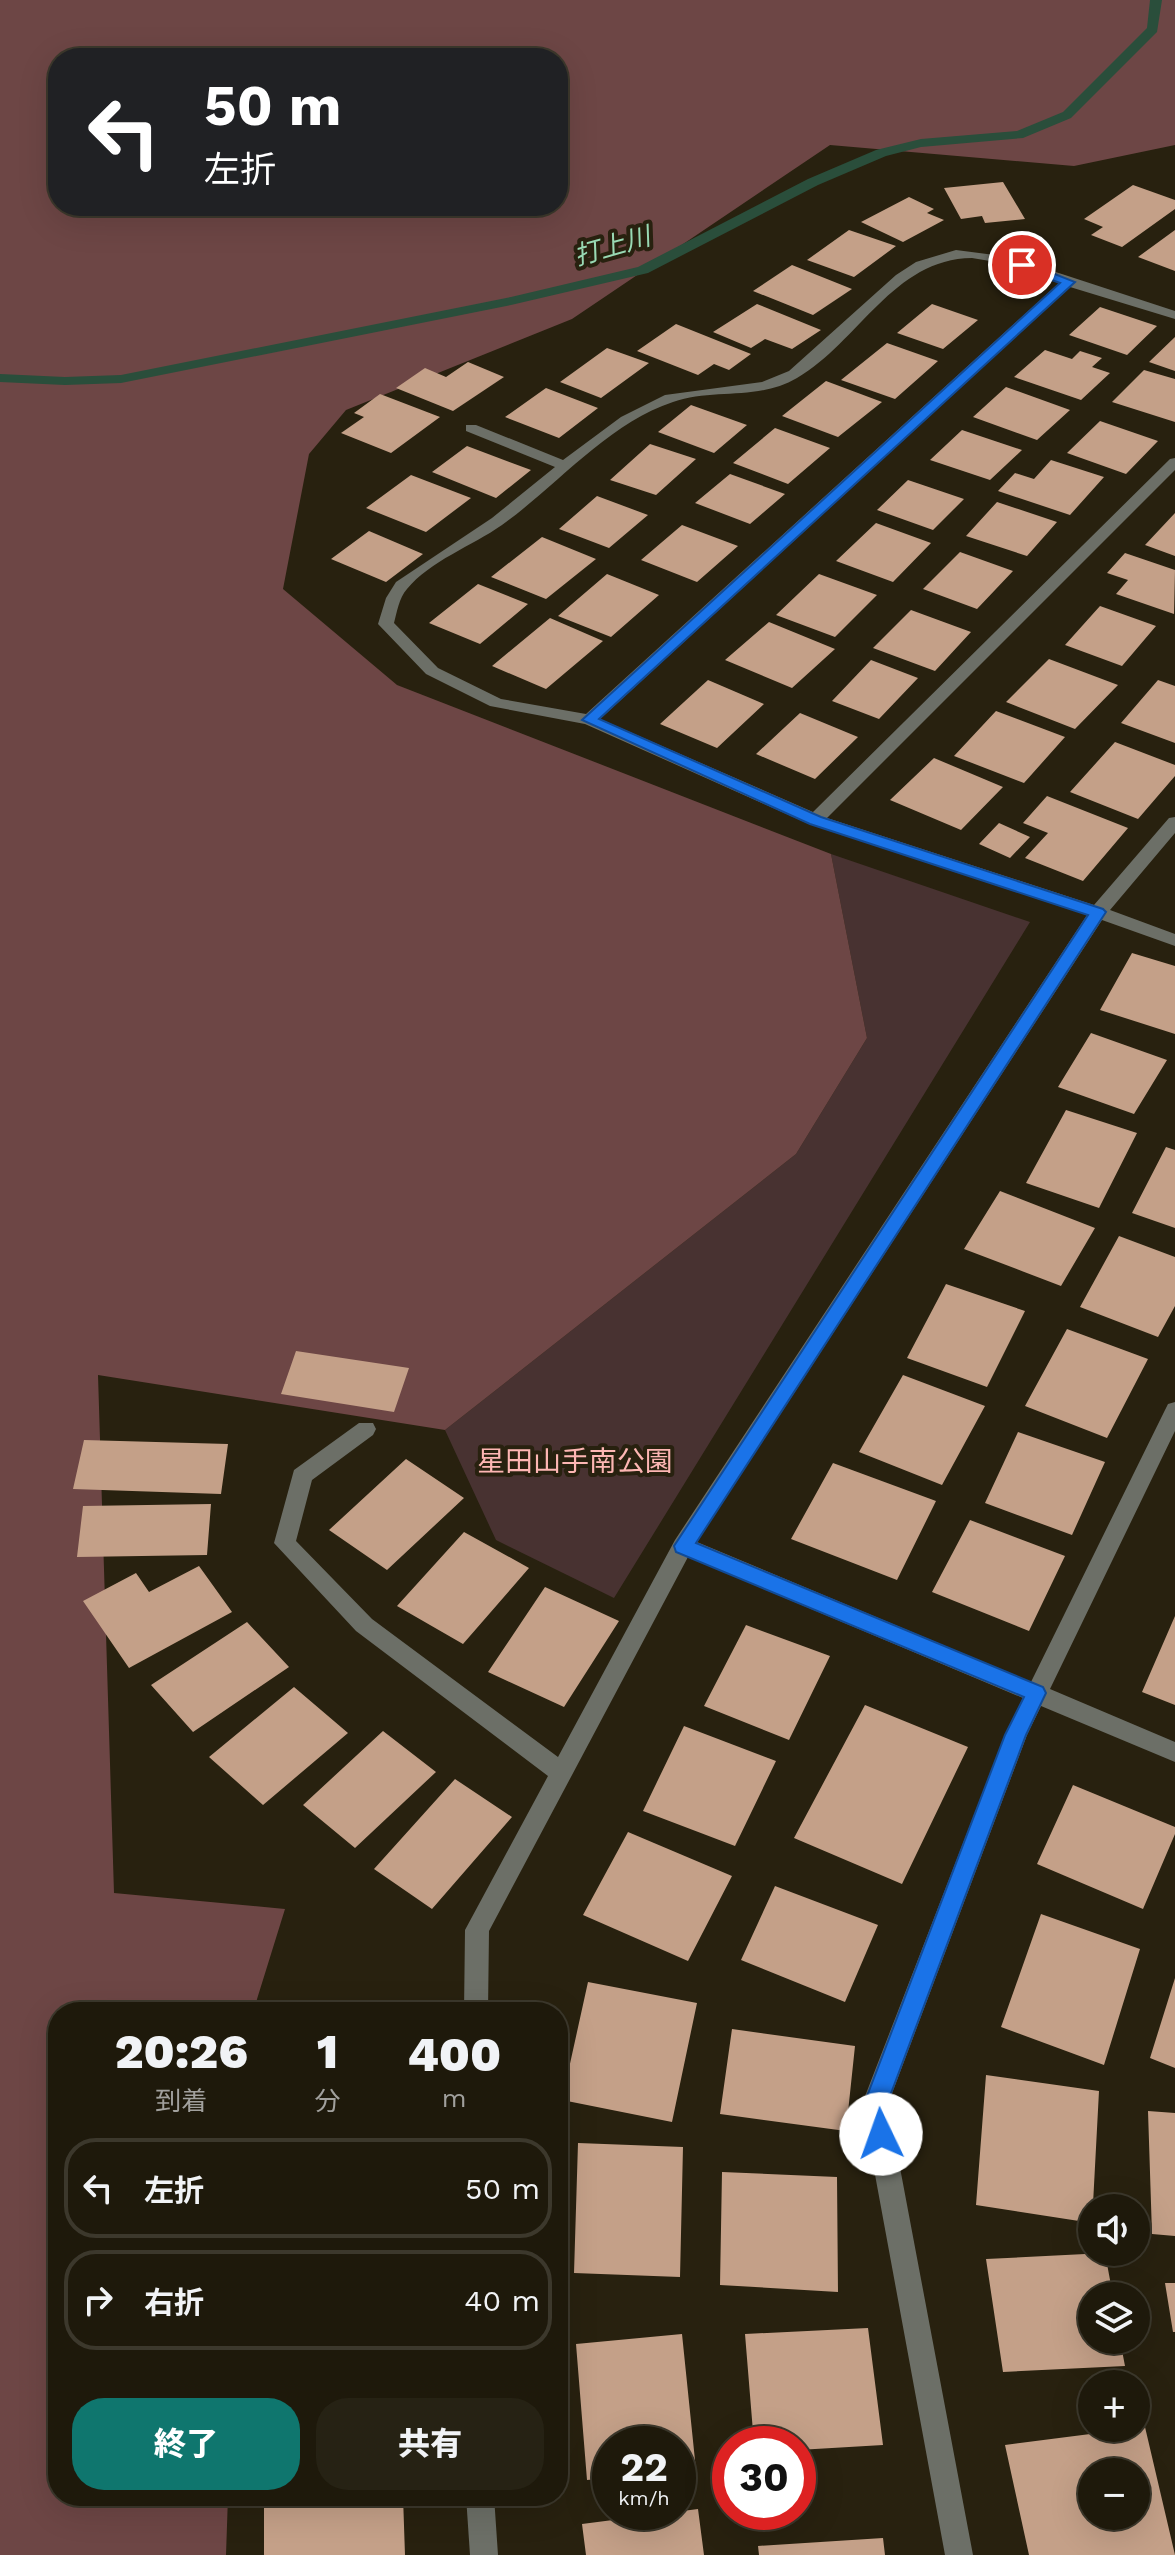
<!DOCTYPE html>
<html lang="ja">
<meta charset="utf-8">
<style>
:root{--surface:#1e190b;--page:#262214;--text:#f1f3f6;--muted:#a1a09d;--line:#3c382c;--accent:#0f766e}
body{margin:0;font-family:"Work Sans","Noto Sans JP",sans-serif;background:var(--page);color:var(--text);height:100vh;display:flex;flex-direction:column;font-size:30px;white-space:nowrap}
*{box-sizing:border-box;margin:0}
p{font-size:26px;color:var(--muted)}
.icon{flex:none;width:44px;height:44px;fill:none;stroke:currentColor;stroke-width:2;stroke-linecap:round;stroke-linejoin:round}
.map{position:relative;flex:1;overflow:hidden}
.sheet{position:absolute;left:48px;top:2002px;width:520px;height:504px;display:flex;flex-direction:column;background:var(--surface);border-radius:32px;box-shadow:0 8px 32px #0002,0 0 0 2px var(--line)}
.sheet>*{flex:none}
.guide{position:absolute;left:48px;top:48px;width:520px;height:168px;border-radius:32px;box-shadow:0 8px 32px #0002,0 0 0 2px var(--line);background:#202124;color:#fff;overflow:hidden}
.tools{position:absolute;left:1078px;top:2194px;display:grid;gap:16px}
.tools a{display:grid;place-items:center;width:72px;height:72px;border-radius:50%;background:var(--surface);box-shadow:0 8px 32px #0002,0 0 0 2px var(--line);font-size:40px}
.speed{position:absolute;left:592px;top:2426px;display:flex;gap:16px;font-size:40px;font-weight:700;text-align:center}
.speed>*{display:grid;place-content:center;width:104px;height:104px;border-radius:50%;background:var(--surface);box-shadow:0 8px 32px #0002,0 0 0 2px var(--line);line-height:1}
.speed small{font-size:20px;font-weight:400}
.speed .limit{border:12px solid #d22;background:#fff;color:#111}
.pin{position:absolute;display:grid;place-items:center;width:68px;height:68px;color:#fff;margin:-34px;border:4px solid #fff;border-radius:50%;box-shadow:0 2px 8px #0007}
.me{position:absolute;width:88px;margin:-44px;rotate:357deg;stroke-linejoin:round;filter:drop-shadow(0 0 6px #0008)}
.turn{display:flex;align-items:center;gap:28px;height:168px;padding:0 24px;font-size:36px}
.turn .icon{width:104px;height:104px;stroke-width:2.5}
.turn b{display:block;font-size:56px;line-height:68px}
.eta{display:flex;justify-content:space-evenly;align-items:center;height:136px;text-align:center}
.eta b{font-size:48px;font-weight:800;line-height:56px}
.action{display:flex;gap:16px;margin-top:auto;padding:16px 24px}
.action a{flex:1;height:92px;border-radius:32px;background:var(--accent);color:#fff;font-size:32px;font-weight:800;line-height:92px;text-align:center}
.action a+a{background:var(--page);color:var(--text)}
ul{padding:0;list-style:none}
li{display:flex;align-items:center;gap:24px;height:100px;margin:0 16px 12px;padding:0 8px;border:4px solid var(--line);border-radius:32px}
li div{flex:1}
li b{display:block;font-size:30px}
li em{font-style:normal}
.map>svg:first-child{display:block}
.green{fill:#483231}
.forest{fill:#6d4645;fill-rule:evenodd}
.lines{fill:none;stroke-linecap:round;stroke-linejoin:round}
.stream{fill:#2a4e3b;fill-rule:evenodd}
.building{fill:#c4a088;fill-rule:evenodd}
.minor{fill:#6c6f67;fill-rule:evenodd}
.route{fill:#1a73e8;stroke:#114b97;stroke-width:2}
.labels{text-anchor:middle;stroke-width:8;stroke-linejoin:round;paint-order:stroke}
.far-water-label{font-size:26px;font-style:italic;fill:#99dab4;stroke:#28210f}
.park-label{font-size:28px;fill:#fdb6b3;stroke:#28210f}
</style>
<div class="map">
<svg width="1175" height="2555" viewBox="0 0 1175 2555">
<rect width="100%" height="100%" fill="#28210f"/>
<!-- green -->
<path class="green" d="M 831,854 L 1030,922 L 614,1598 L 496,1540 L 445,1430 L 796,1154 L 867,1038 Z"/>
<!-- forest -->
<path class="forest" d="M 0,0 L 1175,0 L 1175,145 L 1074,166 L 830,145 L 572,319 L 346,410 L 309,454 L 283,589 L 397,685 L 831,854 L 867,1038 L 796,1154 L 445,1430 L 98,1375 L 114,1893 L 285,1909 L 253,2012 L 58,2012 L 58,2496 L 228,2496 L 226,2555 L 0,2555 ZM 58,58 L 558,58 L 558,206 L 58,206 Z"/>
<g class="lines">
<!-- stream -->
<path class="stream" d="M 1150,0 L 1162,0 L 1157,32 L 1071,118 L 1023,138 L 921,147 L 886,156 L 818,185 L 648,273 L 511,305 L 121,383 L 65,385 L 0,382 L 0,374 L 65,377 L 121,375 L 511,297 L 638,267 L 808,179 L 876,150 L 921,139 L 1017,131 L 1063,112 L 1147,28 Z"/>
</g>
<!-- building -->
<path class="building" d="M 1003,182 L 1025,219 L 985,223 L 982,216 L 961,219 L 944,188 Z
M 1133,185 L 1175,200 L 1175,209 L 1122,247 L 1091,235 L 1103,227 L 1084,219 Z
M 909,197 L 934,209 L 927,213 L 944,220 L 903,242 L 861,222 Z
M 849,230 L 896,246 L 854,277 L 807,260 Z
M 1175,230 L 1175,271 L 1138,257 Z
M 792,265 L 852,289 L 813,315 L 753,291 Z
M 757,304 L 821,330 L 792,349 L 765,339 L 751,348 L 713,332 Z
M 932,304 L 978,320 L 943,349 L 897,333 Z
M 1100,307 L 1157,326 L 1127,355 L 1069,335 Z
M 676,324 L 751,354 L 729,370 L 714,364 L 698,375 L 637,351 Z
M 1175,337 L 1175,371 L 1149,362 Z
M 887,343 L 938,361 L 895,399 L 841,380 Z
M 607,348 L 649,363 L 601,398 L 560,382 Z
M 1045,350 L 1072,359 L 1080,351 L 1102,358 L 1092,367 L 1110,373 L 1081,400 L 1014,377 Z
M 468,362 L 504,377 L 453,411 L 396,388 L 425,368 L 446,377 Z
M 1144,370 L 1175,379 L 1175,422 L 1112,402 Z
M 826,381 L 882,402 L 838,437 L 782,416 Z
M 1006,387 L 1070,410 L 1037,440 L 973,417 Z
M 546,388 L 598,408 L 559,438 L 505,417 Z
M 380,394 L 440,417 L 391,453 L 341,433 L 364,417 L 354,413 Z
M 691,405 L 747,425 L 714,453 L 658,432 Z
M 1100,421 L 1158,441 L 1126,474 L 1067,453 Z
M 775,428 L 830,448 L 788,484 L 733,463 Z
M 962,430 L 1022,450 L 990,480 L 930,460 Z
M 650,444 L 696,459 L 656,495 L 610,480 Z
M 467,446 L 531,470 L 496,498 L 432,472 Z
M 1051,460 L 1104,477 L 1070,515 L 998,491 L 1015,473 L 1034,479 Z
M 730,474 L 785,494 L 750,524 L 695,503 Z
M 411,475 L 471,498 L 426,532 L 366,508 Z
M 908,480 L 964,499 L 933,530 L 877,510 Z
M 597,496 L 648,515 L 609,548 L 559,529 Z
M 997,502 L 1057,522 L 1027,556 L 966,536 Z
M 1175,513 L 1175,556 L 1145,545 Z
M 876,523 L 931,543 L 893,582 L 836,561 Z
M 682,525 L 738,546 L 697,582 L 641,560 Z
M 369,531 L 423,554 L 386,582 L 331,559 Z
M 542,537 L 596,559 L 546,599 L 491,577 Z
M 960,552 L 1013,571 L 977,609 L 923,589 Z
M 1125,553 L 1175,570 L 1174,614 L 1116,594 L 1128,580 L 1107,573 Z
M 607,574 L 659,595 L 611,637 L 558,616 Z
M 819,574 L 877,595 L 835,637 L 776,615 Z
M 478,584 L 528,604 L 480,644 L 429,623 Z
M 1100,606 L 1156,626 L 1122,666 L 1065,645 Z
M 911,610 L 971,632 L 935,671 L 873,648 Z
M 550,618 L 603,641 L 546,689 L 492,666 Z
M 769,622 L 835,649 L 792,688 L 725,660 Z
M 1049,659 L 1118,685 L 1075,729 L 1006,702 Z
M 871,660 L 918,678 L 879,719 L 832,701 Z
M 708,680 L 764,704 L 717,748 L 660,724 Z
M 1158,680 L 1175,686 L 1175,743 L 1121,723 Z
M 996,711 L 1065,737 L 1024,783 L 954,756 Z
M 800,713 L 858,737 L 815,779 L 756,754 Z
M 1115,742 L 1175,765 L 1175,776 L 1138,819 L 1070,792 Z
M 934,758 L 1003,787 L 961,830 L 890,800 Z
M 1047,796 L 1128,828 L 1083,881 L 1025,858 L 1048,833 L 1023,823 Z
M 999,823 L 1030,837 L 1010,858 L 979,844 Z
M 1132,953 L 1175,966 L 1175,1034 L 1100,1010 Z
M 1091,1033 L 1167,1060 L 1134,1114 L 1058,1087 Z
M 1066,1110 L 1137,1133 L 1099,1208 L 1026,1183 Z
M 1166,1147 L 1175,1150 L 1175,1228 L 1132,1213 Z
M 1000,1191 L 1095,1228 L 1061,1286 L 964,1249 Z
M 1119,1236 L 1175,1257 L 1175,1306 L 1158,1337 L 1080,1307 Z
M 946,1284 L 1025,1311 L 987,1387 L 907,1358 Z
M 1067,1329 L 1148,1359 L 1107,1438 L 1025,1406 Z
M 296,1351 L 409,1368 L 394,1412 L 281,1394 Z
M 903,1375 L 985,1406 L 942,1485 L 859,1452 Z
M 1018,1432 L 1105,1462 L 1072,1535 L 985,1503 Z
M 84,1440 L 228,1444 L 221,1494 L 73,1489 Z
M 406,1459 L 464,1498 L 387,1570 L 329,1530 Z
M 833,1463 L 936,1501 L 897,1580 L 791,1539 Z
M 211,1504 L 207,1555 L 77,1557 L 83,1506 Z
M 970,1520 L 1065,1556 L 1029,1631 L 932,1592 Z
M 464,1532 L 529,1568 L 463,1644 L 397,1606 Z
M 199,1566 L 232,1612 L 129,1668 L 83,1601 L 136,1573 L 149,1592 Z
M 545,1587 L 619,1621 L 564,1707 L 488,1672 Z
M 1175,1616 L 1175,1705 L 1142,1692 Z
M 247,1622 L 289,1667 L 193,1732 L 151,1685 Z
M 746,1625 L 830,1656 L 789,1740 L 704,1706 Z
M 294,1687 L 348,1733 L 263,1805 L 209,1757 Z
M 865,1705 L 968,1747 L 902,1884 L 794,1838 Z
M 684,1726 L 776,1761 L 735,1846 L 643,1811 Z
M 383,1731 L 436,1772 L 355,1848 L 303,1805 Z
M 455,1779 L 512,1817 L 432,1909 L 374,1869 Z
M 1073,1785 L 1175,1827 L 1175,1834 L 1143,1909 L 1037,1864 Z
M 628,1832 L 732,1876 L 688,1961 L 583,1915 Z
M 775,1886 L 878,1925 L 845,2002 L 741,1960 Z
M 1041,1914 L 1140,1949 L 1104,2065 L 1001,2027 Z
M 1175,1978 L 1175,2068 L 1150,2058 Z
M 588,1982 L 697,2003 L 672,2122 L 562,2100 Z
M 732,2029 L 855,2046 L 846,2131 L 720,2114 Z
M 986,2075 L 1099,2091 L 1092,2223 L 976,2205 Z
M 1148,2111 L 1175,2113 L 1175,2236 L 1152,2234 Z
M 578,2143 L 683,2147 L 680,2277 L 574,2273 Z
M 722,2172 L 837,2177 L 838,2292 L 720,2285 Z
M 1105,2253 L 1113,2296 L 1092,2296 L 1092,2340 L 1120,2340 L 1125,2366 L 1003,2372 L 986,2259 Z
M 1165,2283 L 1175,2283 L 1175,2332 L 1173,2332 Z
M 868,2328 L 883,2445 L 798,2450 L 798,2444 L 754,2444 L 745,2334 Z
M 682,2334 L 696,2470 L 678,2472 L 678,2444 L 610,2444 L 610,2478 L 587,2480 L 576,2344 Z
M 1145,2427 L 1175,2555 L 1029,2555 L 1005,2445 ZM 1092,2472 L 1136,2472 L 1136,2516 L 1092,2516 Z
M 264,2496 L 403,2496 L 405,2555 L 264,2555 Z
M 698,2509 L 704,2555 L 586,2555 L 582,2524 Z
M 883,2538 L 885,2555 L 759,2555 L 758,2546 Z"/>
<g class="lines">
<!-- minor -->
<path class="minor" d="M 956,250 L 1010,257 L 1175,311 L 1175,319 L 1070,287 L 600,719 L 813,812 L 1170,459 L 1175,458 L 1175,470 L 827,818 L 1094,905 L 1169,818 L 1175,817 L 1175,833 L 1110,910 L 1175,934 L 1175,946 L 1102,920 L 697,1542 L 1031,1682 L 1165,1410 L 1168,1404 L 1175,1402 L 1175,1431 L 1050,1689 L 1175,1742 L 1175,1762 L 1041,1706 L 1027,1735 L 888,2104 L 973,2555 L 945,2555 L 862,2104 L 1005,1735 L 1023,1698 L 688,1557 L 489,1931 L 488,2012 L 464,2012 L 465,1930 L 548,1776 L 356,1631 L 274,1543 L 294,1470 L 359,1423 L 373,1423 L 376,1429 L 373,1435 L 312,1480 L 296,1541 L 372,1619 L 558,1757 L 675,1540 L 1087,915 L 809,824 L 585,724 L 490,706 L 426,674 L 378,624 L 386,598 L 396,582 L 492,518 L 555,467 L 466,431 L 466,425 L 476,425 L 563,460 L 621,417 L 665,395 L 762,382 L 789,371 L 896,275 L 916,262 ZM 972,258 L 1002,263 L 1059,283 L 586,714 L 501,699 L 438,668 L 394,623 C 397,612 399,598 407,589 C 430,561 472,546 502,525 C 558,485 607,424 673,402 C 714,388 758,401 797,378 C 859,342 893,259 972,258 Z
M 466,2496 L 494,2496 L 498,2555 L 470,2555 Z"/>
</g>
<!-- route -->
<path class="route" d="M 1018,263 L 1027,263 L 1075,282 L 599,719 L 821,817 L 1103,909 L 1106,912 L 696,1543 L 1043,1687 L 1046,1693 L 1026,1735 L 887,2104 L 892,2134 L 889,2142 L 881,2145 L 873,2142 L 864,2104 L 1005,1735 L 1024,1697 L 676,1552 L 674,1546 L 1088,915 L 810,824 L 582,720 L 1060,283 L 1018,268 Z"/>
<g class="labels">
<!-- far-water labels -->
<g class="far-water-label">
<text transform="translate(612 246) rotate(-16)" y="9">打上川</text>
</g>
<!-- park labels -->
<g class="park-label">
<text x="575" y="1471">星田山手南公園</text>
</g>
</g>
</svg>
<div class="tools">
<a><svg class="icon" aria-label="sound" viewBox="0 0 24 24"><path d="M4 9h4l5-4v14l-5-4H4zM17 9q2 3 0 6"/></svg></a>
<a><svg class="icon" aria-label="layers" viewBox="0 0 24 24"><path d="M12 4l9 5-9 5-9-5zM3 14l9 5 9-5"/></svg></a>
<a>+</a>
<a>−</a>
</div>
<div class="speed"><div>22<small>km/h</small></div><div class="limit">30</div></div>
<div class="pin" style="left:1022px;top:265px;background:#d93025"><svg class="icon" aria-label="arrive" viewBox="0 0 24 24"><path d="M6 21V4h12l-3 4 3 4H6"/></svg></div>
<svg class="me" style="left:881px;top:2134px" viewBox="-20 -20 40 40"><circle r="19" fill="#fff"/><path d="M0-13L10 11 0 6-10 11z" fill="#1a73e8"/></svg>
<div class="guide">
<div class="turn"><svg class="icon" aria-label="left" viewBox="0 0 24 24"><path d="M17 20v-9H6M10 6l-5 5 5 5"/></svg><div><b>50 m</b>左折</div></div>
</div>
<section class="sheet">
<div class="eta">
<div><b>20:26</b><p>到着</p></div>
<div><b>1</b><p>分</p></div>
<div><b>400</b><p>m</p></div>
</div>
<ul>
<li><svg class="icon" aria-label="left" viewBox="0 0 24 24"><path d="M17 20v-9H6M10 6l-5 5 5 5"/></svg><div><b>左折</b></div><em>50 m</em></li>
<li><svg class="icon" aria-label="right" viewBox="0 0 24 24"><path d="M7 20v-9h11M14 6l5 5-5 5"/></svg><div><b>右折</b></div><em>40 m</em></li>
</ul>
<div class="action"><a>終了</a><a>共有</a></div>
</section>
</div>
